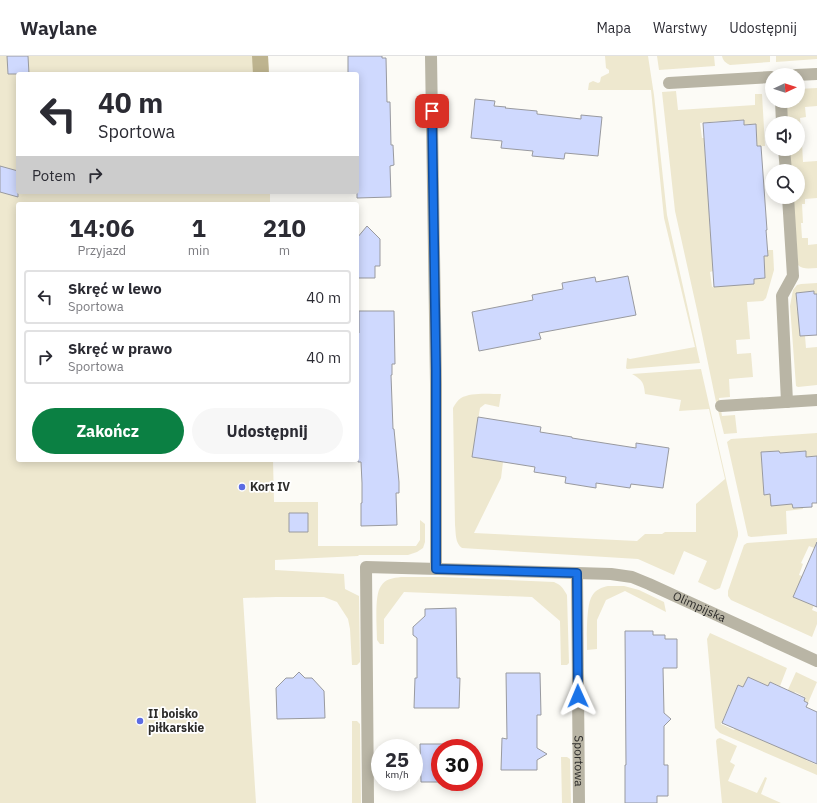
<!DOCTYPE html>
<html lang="pl">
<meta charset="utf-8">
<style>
:root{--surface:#fff;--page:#f7f7f7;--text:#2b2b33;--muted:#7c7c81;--line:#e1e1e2;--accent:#0b8043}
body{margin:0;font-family:"IBM Plex Sans",sans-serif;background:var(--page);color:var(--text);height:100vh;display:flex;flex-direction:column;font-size:15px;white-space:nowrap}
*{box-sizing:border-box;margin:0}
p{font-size:13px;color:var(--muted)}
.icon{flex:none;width:22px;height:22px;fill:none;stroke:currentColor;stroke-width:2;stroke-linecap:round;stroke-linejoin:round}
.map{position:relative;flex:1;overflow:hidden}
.details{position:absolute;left:16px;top:146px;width:343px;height:260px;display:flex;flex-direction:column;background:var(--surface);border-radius:4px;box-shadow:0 2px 10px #0003}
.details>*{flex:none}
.banner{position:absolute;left:16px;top:16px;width:343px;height:122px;border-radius:4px;box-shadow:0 2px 10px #0003;background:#fff;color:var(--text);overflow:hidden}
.needle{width:26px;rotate:86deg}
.buttons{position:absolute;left:765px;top:12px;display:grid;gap:8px}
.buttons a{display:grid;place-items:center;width:40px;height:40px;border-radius:50%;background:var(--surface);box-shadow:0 2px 10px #0003;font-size:20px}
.speed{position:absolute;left:371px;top:683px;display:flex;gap:8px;font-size:20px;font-weight:700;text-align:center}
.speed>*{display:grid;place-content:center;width:52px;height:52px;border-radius:50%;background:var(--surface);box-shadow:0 2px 10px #0003;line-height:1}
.speed small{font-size:10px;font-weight:400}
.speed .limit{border:6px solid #d22;background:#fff;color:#111}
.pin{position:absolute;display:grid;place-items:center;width:34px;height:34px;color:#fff;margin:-17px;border-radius:8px;box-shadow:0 2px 6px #0006}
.me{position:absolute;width:44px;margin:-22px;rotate:359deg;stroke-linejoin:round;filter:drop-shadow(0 0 3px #0008)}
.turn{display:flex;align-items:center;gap:14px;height:84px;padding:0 16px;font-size:18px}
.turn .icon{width:52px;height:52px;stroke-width:2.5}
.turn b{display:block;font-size:28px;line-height:34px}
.then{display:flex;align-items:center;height:38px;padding:0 16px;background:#0003;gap:8px;font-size:15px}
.eta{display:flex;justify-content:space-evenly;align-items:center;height:68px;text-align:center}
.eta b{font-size:24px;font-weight:800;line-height:28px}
.action{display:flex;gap:8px;margin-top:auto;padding:8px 16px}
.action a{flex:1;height:46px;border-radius:24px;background:var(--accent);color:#fff;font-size:16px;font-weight:800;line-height:46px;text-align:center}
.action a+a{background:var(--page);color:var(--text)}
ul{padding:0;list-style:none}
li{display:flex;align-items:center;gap:12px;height:54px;margin:0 8px 6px;padding:0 8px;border:2px solid var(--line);border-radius:4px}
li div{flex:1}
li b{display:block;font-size:15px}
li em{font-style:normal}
header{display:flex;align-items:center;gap:24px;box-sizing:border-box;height:56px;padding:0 20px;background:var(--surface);border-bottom:1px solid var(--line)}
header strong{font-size:19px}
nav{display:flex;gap:22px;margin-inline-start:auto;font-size:14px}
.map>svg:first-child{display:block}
.green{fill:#eee8cf}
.forest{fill:#beb48f}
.building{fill:#cfd9fe;stroke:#999a9f}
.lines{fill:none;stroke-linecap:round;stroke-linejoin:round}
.minor{stroke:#b9b5a5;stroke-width:12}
.route-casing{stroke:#114b97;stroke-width:10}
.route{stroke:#1a73e8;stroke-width:7}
.poi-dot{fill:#5c6ce3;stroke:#fff;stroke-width:1.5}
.labels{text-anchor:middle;stroke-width:3.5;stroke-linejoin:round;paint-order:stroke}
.poi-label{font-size:12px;font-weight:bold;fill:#2d2c2a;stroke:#fff;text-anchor:start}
.street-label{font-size:12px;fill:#2d2c2a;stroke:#fff}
</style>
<header>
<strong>Waylane</strong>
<nav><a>Mapa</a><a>Warstwy</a><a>Udostępnij</a></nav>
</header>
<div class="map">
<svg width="817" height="747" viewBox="0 0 817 747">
<rect width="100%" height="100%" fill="#fcfbf6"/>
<!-- green -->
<path class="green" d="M 0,0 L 268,0 L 269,18 L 18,18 L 18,136 L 270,136 L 270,148 L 18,148 L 18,404 L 273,404 L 274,446 L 318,446 L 318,490 L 416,490 L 420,484 L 420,464 L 425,468 L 425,486 L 423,492 L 417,496 L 408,499 L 359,499 L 358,500 L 275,504 L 275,514 L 344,518 L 345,533 L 359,540 L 360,606 L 357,609 L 352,609 L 350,573 L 348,563 L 337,546 L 324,541 L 276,541 L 243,542 L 256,747 L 0,747 Z
M 605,0 L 648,0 L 654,39 L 667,159 L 700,307 L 627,313 L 626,312 L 627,302 L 630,303 L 695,291 L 664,162 L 651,34 L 588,34 L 589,27 L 593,25 L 598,27 L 600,26 L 601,21 L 609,17 L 609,14 L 606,12 Z
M 657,0 L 714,0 L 715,10 L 659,14 Z
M 722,0 L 770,0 L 770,6 L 730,9 C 726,7 723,5 722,0 Z
M 776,0 L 817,0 L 817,3 L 776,6 Z
M 817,32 L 817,50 L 805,51 L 806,61 L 800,62 L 801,74 L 803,74 L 804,86 L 802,87 L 803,106 L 817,105 L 817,142 L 805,143 L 805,148 L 802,148 L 803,167 L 801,167 L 802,182 L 808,182 L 808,189 L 817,188 L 817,212 C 811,212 803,214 798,209 L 793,141 L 798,141 L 798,115 L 791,115 L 789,93 L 798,93 L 798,67 L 788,67 L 786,45 L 798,45 L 798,33 Z
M 676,35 L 678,54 L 755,49 L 755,38 L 762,38 L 765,90 L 757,90 L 756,68 L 744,69 L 743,64 L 731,64 L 731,66 L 720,67 L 720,65 L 700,67 L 702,82 L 704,82 L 706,111 L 722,159 L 709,160 L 710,176 L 716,176 L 713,215 L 710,216 L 712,231 L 730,229 L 754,223 L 765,222 L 764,200 L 768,199 L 768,194 L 773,194 L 774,214 L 766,242 L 763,245 L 747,246 L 750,283 L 736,284 L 737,298 L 751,297 L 753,321 L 729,323 L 730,341 L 719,342 L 722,360 L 735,359 L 737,377 L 724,378 L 716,346 L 697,254 L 675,155 L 662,36 Z
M 817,227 L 817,238 L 814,238 L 814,235 L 796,237 L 797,256 L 800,256 L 799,269 L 800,280 L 805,280 L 806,292 L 817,291 L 817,329 L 798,331 L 796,330 L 790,250 L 793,234 L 797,229 L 801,228 Z
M 701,313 L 738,476 L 738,480 L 720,532 L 715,534 L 698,526 L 707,505 L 684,495 L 674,519 L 638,503 L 462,492 C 455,487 456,478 455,469 L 453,352 C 455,348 458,344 461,342 C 471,336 490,338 501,338 L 499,351 L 485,348 L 480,352 L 472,401 L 503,406 L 501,422 L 474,477 L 637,485 L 645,478 L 662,478 L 665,476 L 696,476 L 696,448 L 725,423 L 709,353 L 679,355 L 681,344 L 645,338 C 644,326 642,324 632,318 Z
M 817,377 L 817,400 L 806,401 L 806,395 L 780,397 L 779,395 L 761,396 L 764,439 L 770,438 L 771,449 L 793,448 L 793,452 L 803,452 L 803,453 L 786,455 L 787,478 L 751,481 L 748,480 L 727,386 L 731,383 Z
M 817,482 L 817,493 L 809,490 L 801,507 L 803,508 L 799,519 L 802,520 L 814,549 L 812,554 L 817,556 L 817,568 L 812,581 L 731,544 L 728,540 L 728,535 L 744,489 L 747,487 Z
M 401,521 L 443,521 L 554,526 C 561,529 563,532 567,539 L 569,607 L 567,609 L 561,609 L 560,565 L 532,541 L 404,536 L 384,563 L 384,588 L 380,588 L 377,584 C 377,572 374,539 381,530 C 385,523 393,522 401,521 Z
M 608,530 L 624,530 L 639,534 L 664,546 L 666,556 L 625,535 L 606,544 L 597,564 L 597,593 L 587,594 C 587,582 586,549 592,540 C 595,534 602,531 608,530 Z
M 710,577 L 787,612 L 780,630 L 770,626 L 768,630 L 748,621 L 743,631 L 738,629 L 721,668 L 734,674 L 735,672 L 763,685 L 811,693 L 806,704 L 817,709 L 817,719 L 720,677 L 715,672 L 707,583 Z
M 796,616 L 817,626 L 808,647 L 804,645 L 805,641 L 795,636 L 792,641 L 786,638 Z
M 352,665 L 357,665 L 360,668 L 361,747 L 352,747 Z
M 720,682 L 737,690 L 730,706 L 735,709 L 728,725 L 757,737 L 765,721 L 767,722 L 761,738 L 781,747 L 722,747 L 716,685 L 717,683 Z
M 561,701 L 567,701 L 570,703 L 571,747 L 562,747 Z"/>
<!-- forest -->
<path class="forest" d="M 252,0 L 268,0 L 269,18 L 253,18 Z"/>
<!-- building -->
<path class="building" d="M 7,0 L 28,0 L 29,18 L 8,18 Z
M 348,0 L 382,0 L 382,2 L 386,2 L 387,46 L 390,46 L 391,89 L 393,89 L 394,109 L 390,110 L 391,141 L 357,142 L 357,18 L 348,18 Z
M 475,43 L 495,45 L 494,50 L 506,51 L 505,52 L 537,55 L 537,58 L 581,63 L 581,59 L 602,61 L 598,100 L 565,97 L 564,103 L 532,100 L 533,95 L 501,92 L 502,85 L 471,82 Z
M 744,64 L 744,69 L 756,68 L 757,90 L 761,90 L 767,174 L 766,174 L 768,200 L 764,200 L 765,222 L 754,223 L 754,228 L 714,231 L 703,67 Z
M 0,110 L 18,115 L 18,141 L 0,136 Z
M 367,170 L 380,183 L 380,210 L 375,210 L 375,222 L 357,222 L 357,182 Z
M 628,220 L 636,259 L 539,277 L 541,283 L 479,295 L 472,256 L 533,244 L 532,239 L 563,233 L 562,227 L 595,221 L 596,226 Z
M 814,235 L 814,238 L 817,238 L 817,279 L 800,280 L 796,237 Z
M 359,255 L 394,255 L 395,308 L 392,308 L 392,319 L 391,319 L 393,373 L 394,373 L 399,426 L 399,437 L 396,437 L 397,469 L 361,470 L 361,447 L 362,447 L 362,427 L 361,406 L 358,406 L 357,373 L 357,277 L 359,277 Z
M 478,361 L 541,371 L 540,376 L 572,381 L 572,382 L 636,392 L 636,387 L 669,392 L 663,432 L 631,428 L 630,432 L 596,427 L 596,432 L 565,427 L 566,421 L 534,416 L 535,411 L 472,401 Z
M 779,395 L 780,397 L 806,395 L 806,401 L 817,400 L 817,447 L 812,447 L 812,451 L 793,452 L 792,448 L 771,450 L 770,438 L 764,439 L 761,396 Z
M 289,457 L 308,457 L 308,476 L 289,476 Z
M 817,486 L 817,551 L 793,541 Z
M 456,552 L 457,622 L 460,622 L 459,652 L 414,652 L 415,622 L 417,622 L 417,582 L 413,579 L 413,571 L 425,560 L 425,553 Z
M 625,575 L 653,575 L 653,579 L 665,579 L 665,583 L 677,583 L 677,612 L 663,612 L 664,657 L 671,663 L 664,670 L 664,709 L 668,709 L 668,740 L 657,740 L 657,747 L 625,747 L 625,709 L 626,709 Z
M 299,616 L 305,622 L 312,622 L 324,635 L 325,662 L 277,663 L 276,632 L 286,622 L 293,622 Z
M 506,617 L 540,617 L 541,659 L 537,659 L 537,692 L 547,698 L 537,704 L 537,714 L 501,714 L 502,682 L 507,683 Z
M 748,621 L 768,630 L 770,626 L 805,642 L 804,645 L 808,647 L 806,651 L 817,656 L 817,708 L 722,667 L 738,629 L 743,631 Z
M 420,688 L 445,688 L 445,692 L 440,692 L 440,726 L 444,726 L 421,726 Z"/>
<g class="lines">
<!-- minor -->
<g class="minor">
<path d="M 431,0 L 436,328 L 436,513"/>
<path d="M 796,19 L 817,18"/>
<path d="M 669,27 L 772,21"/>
<path d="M 781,45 L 782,67"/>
<path d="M 784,93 L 786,115"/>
<path d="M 787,346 L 782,240 L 793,220 L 788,141"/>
<path d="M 721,350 L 817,344"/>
<path id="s1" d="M 577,517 L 579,747"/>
<path id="s2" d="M 368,747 L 366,511 L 611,518 L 632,521 L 649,528 L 817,605"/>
</g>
</g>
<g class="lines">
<defs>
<path id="route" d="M 432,55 L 436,314 L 436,513 L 577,517 L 578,640"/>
</defs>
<!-- route casing -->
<use href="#route" class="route-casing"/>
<!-- route -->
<use href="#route" class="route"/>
</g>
<!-- markers -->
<g class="poi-dot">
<circle cx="242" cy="431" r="4"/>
<circle cx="140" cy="665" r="4"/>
</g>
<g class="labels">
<!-- poi labels -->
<g class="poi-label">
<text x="250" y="435">Kort IV</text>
<text x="148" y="662">II boisko<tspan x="148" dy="14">piłkarskie</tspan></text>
</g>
<!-- street labels -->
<g class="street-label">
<text dy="4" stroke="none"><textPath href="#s2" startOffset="576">Olimpijska</textPath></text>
<text dy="4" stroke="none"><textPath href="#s1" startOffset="188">Sportowa</textPath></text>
</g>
</g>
</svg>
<div class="buttons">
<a><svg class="needle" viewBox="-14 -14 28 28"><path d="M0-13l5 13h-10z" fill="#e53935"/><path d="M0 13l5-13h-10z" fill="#7c7c81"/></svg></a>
<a><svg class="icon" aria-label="sound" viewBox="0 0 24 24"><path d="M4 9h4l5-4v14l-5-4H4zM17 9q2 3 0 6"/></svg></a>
<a><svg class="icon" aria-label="search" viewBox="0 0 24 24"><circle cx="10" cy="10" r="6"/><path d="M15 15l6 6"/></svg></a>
</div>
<div class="speed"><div>25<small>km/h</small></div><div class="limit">30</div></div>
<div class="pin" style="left:432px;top:55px;background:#d93025"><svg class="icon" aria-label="arrive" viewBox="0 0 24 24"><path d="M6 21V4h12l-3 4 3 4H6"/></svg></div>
<svg class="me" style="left:578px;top:640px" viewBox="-20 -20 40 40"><path d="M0-17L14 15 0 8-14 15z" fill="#1a73e8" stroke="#fff" stroke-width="4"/></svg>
<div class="banner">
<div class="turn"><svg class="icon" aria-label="left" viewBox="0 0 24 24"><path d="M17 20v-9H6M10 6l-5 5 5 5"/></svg><div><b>40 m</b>Sportowa</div></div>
<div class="then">Potem<svg class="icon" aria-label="right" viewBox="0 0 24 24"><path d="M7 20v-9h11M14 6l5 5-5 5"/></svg></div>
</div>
<section class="details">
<div class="eta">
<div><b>14:06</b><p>Przyjazd</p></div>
<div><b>1</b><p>min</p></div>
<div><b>210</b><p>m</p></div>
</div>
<ul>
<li><svg class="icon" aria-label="left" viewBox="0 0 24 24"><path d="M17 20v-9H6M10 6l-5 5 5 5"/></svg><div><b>Skręć w lewo</b><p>Sportowa</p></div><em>40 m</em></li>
<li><svg class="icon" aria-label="right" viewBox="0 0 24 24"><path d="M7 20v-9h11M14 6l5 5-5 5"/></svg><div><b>Skręć w prawo</b><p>Sportowa</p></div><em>40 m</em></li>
</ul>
<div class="action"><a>Zakończ</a><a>Udostępnij</a></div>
</section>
</div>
